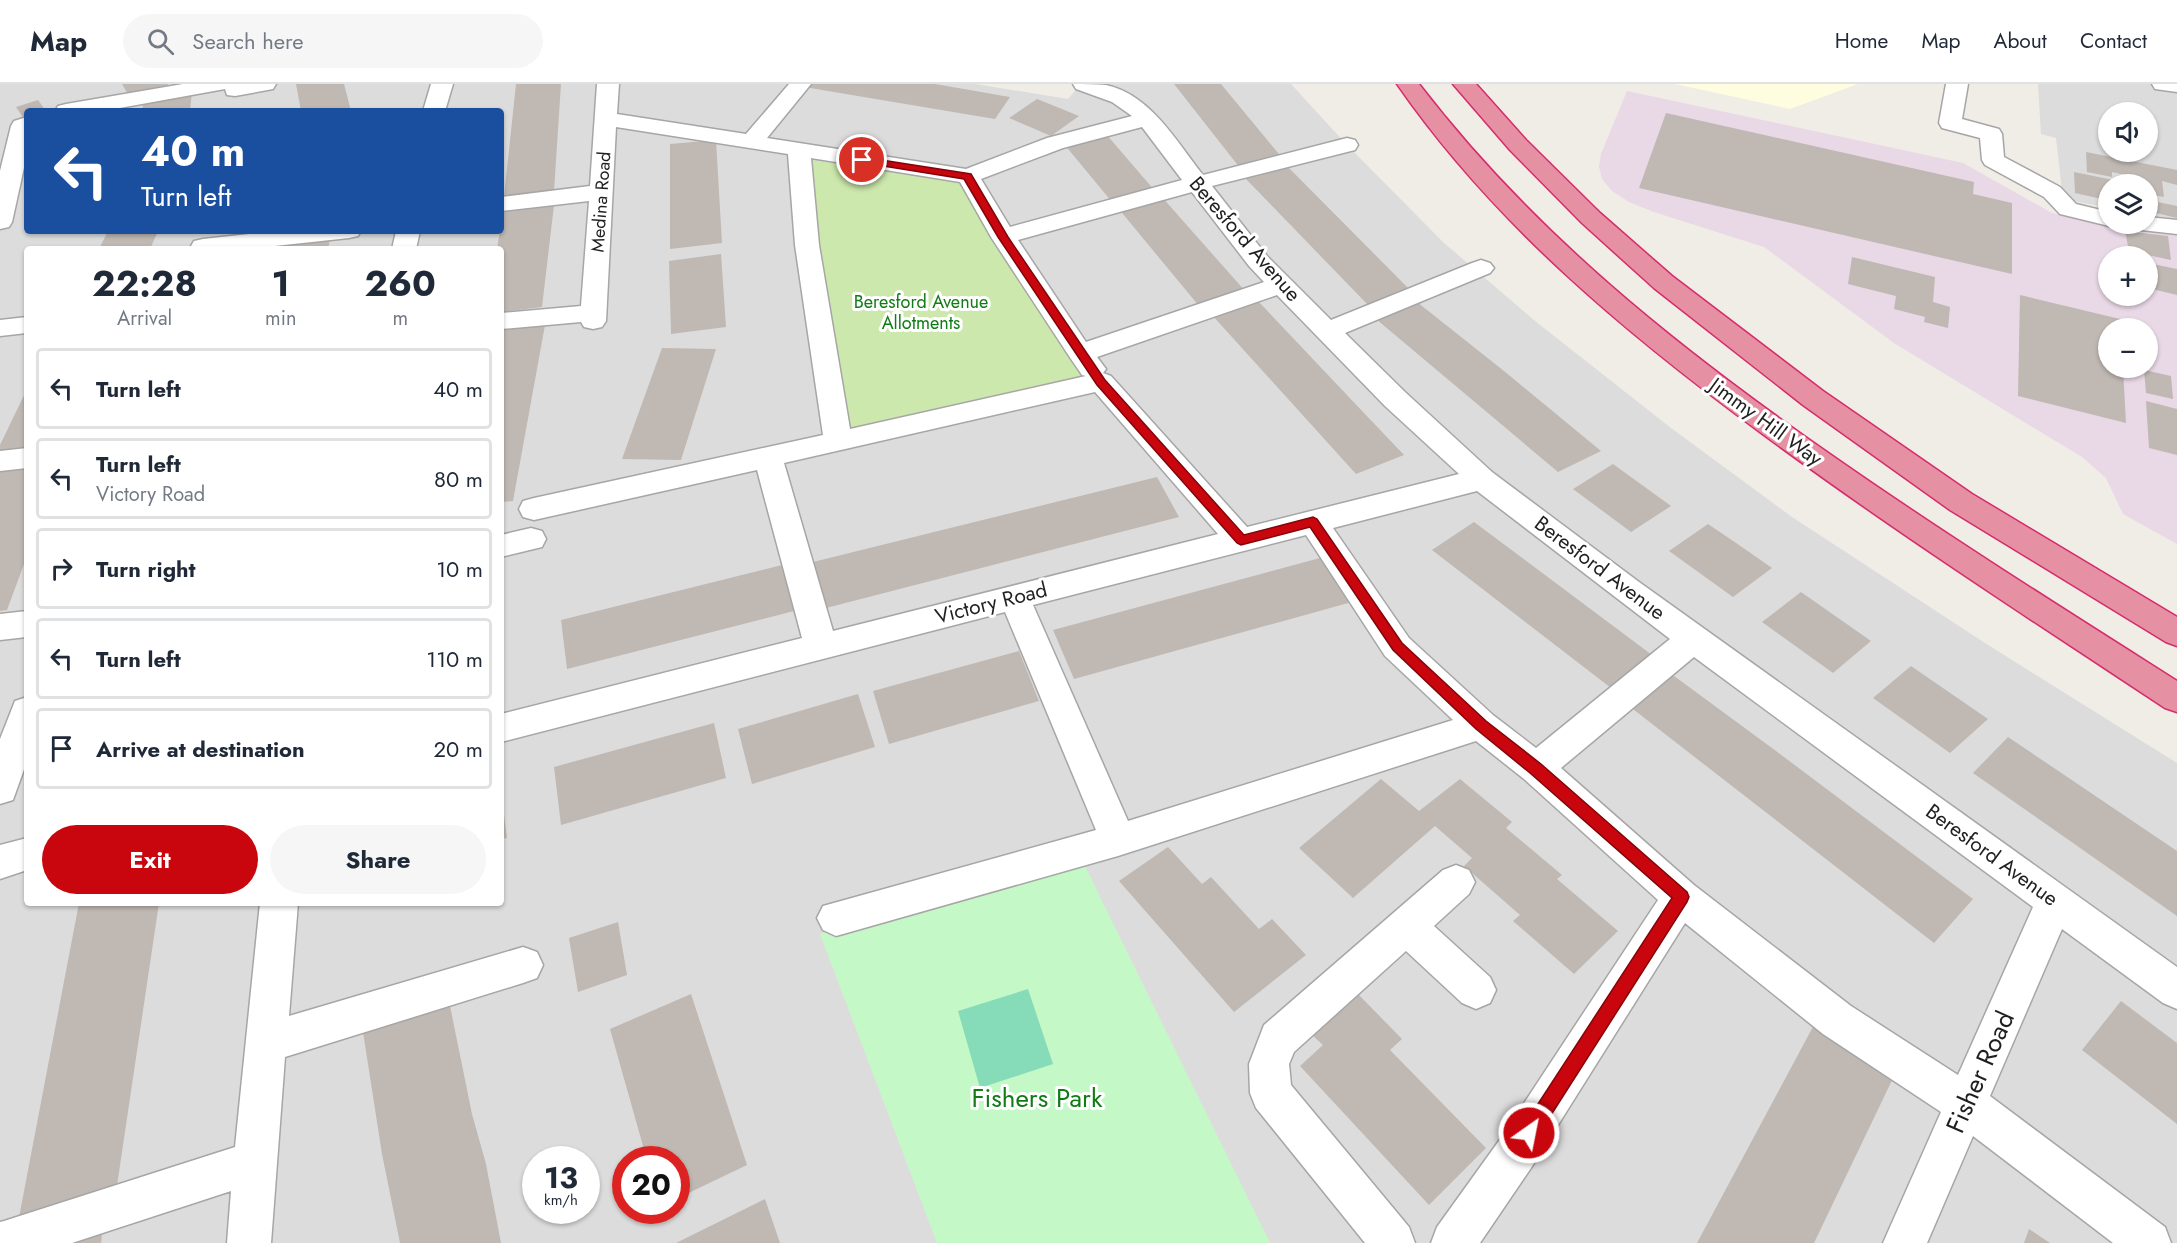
<!DOCTYPE html>
<meta charset="utf-8">
<style>
:root{--surface:#fff;--page:#f6f6f7;--text:#1f2937;--muted:#747a83;--line:#e0e1e3;--accent:#c9060e}
body{margin:0;font-family:Jost,sans-serif;background:var(--page);color:var(--text);height:100vh;display:flex;flex-direction:column;font-size:22px;white-space:nowrap}
*{box-sizing:border-box;margin:0}
p{font-size:20px;color:var(--muted)}
.icon{flex:none;width:33px;height:33px;fill:none;stroke:currentColor;stroke-width:2;stroke-linecap:round;stroke-linejoin:round}
.map{position:relative;flex:1;overflow:hidden}
.panel{position:absolute;left:24px;top:162px;width:480px;height:660px;display:flex;flex-direction:column;background:var(--surface);border-radius:6px;box-shadow:0 2px 4px #0004}
.panel>*{flex:none}
.top-card{position:absolute;left:24px;top:24px;width:480px;height:126px;border-radius:6px;box-shadow:0 2px 4px #0004;background:#1a4fa0;color:#fff;overflow:hidden}
.fabs{position:absolute;left:2098px;top:18px;display:grid;gap:12px}
.fabs a{display:grid;place-items:center;width:60px;height:60px;border-radius:50%;background:var(--surface);box-shadow:0 2px 4px #0004;font-size:30px}
.speed{position:absolute;left:522px;top:1062px;display:flex;gap:12px;font-size:30px;font-weight:700;text-align:center}
.speed>*{display:grid;place-content:center;width:78px;height:78px;border-radius:50%;background:var(--surface);box-shadow:0 2px 4px #0004;line-height:1}
.speed small{font-size:15px;font-weight:400}
.speed .limit{border:9px solid #d22;background:#fff;color:#111}
.pin{position:absolute;display:grid;place-items:center;width:51px;height:51px;color:#fff;margin:-26px;border:3px solid #fff;border-radius:50%;box-shadow:0 2px 6px #0007}
.me{position:absolute;width:66px;margin:-33px;rotate:33deg;stroke-linejoin:round;filter:drop-shadow(0 0 4px #0008)}
.turn{display:flex;align-items:center;gap:21px;height:126px;padding:0 18px;font-size:27px}
.turn .icon{width:78px;height:78px;stroke-width:2.5}
.turn b{display:block;font-size:42px;line-height:51px}
.eta{display:flex;justify-content:space-evenly;align-items:center;height:102px;text-align:center}
.eta b{font-size:36px;font-weight:700;line-height:42px}
.primary-button{display:flex;gap:12px;margin-top:auto;padding:12px 18px}
.primary-button a{flex:1;height:69px;border-radius:36px;background:var(--accent);color:#fff;font-size:24px;font-weight:700;line-height:69px;text-align:center}
.primary-button a+a{background:var(--page);color:var(--text)}
ul{padding:0;list-style:none}
li{display:flex;align-items:center;gap:18px;height:81px;margin:0 12px 9px;padding:0 6px;border:3px solid var(--line);border-radius:6px}
li div{flex:1}
li b{display:block;font-size:22px}
li em{font-style:normal}
header{display:flex;align-items:center;gap:36px;box-sizing:border-box;height:84px;padding:0 30px;background:var(--surface);border-bottom:2px solid var(--line)}
header strong{font-size:28px}
nav{display:flex;gap:33px;margin-inline-start:auto;font-size:21px}
.search{width:420px;height:54px;background:var(--page);display:flex;align-items:center;gap:15px;box-sizing:border-box;padding:0 21px;border-radius:33px;color:var(--muted);font-size:22px}
.map>svg:first-child{display:block}
.residential{fill:#dddcdc;fill-rule:evenodd}
.industrial{fill:#e9d8e6;fill-rule:evenodd}
.education{fill:#fefde0}
.grass{fill:#cde8ad}
.park{fill:#c5f8c7}
.pitch{fill:#86dcb8}
.building{fill:#c0b8b2}
.lines{fill:none;stroke-linecap:round;stroke-linejoin:round}
.minor-casing{stroke:#a6a6a6;stroke-width:3}
.highway-casing{stroke:#d62b6c;stroke-width:3}
.minor{fill:#fff;fill-rule:evenodd}
.highway{fill:#e590a3;fill-rule:evenodd}
.route{fill:#c9060e;stroke:#830409;stroke-width:1.5}
.labels{text-anchor:middle;stroke-width:6;stroke-linejoin:round;paint-order:stroke}
.far-street-label{font-size:18px;fill:#1f1f1f;stroke:#fff}
.far-park-label{font-size:18px;fill:#0f7c14;stroke:#fff}
.street-label{font-size:21px;fill:#1f1f1f;stroke:#fff}
.near-street-label{font-size:26px;fill:#1f1f1f;stroke:#fff}
.near-park-label{font-size:26px;fill:#0f7c14;stroke:#fff}
</style>
<header>
<strong>Map</strong>
<div class="search"><svg class="icon" aria-label="search" viewBox="0 0 24 24"><circle cx="10" cy="10" r="6"/><path d="M15 15l6 6"/></svg>Search here</div>
<nav><a>Home</a><a>Map</a><a>About</a><a>Contact</a></nav>
</header>
<div class="map">
<svg width="2177" height="1159" viewBox="0 0 2177 1159">
<rect width="100%" height="100%" fill="#f0ece6"/>
<!-- residential -->
<path class="residential" d="M 0,0 L 975,0 L 1068,15 L 1081,0 L 1291,0 L 1347,61 L 1444,159 L 1535,237 L 1671,344 L 1792,433 L 1985,559 L 2177,679 L 2177,1159 L 0,1159 ZM 27,27 L 501,27 L 501,147 L 27,147 ZM 27,165 L 501,165 L 501,819 L 27,819 ZM 536,1076 L 586,1076 L 586,1126 L 536,1126 ZM 626,1076 L 676,1076 L 676,1126 L 626,1126 Z
M 2038,0 L 2177,0 L 2177,135 L 2148,131 L 2148,100 L 2109,100 L 2109,124 L 2063,115 L 2056,54 L 2041,50 ZM 2109,28 L 2148,28 L 2148,68 L 2109,68 Z"/>
<!-- industrial -->
<path class="industrial" d="M 1627,7 L 1963,79 L 2052,129 L 2105,140 L 2177,151 L 2177,460 L 2123,430 L 2106,394 L 2082,373 L 1894,259 L 1764,163 L 1654,128 L 1629,118 L 1612,107 L 1602,95 L 1599,83 L 1601,70 ZM 2109,172 L 2148,172 L 2148,212 L 2109,212 ZM 2109,244 L 2148,244 L 2148,284 L 2109,284 Z"/>
<!-- education -->
<path class="education" d="M 1675,0 L 1858,0 L 1790,25 Z"/>
<!-- grass -->
<path class="grass" d="M 806,75 L 964,100 L 1085,296 L 838,358 Z"/>
<!-- park -->
<path class="park" d="M 1080,772 L 1270,1159 L 937,1159 L 820,850 Z"/>
<!-- pitch -->
<path class="pitch" d="M 1028,905 L 1053,980 L 980,1004 L 958,927 Z"/>
<!-- building -->
<path class="building" d="M 122,0 L 168,0 L 168,1 L 129,12 Z
M 296,0 L 344,0 L 351,27 L 301,27 Z
M 516,0 L 561,0 L 554,107 L 504,113 Z
M 806,0 L 935,0 L 1010,13 L 995,35 L 804,3 Z
M 1174,0 L 1221,0 L 1283,75 L 1240,84 Z
M 192,8 L 190,27 L 142,27 L 144,16 Z
M 1037,15 L 1057,23 L 1079,32 L 1051,52 L 1009,34 Z
M 38,16 L 46,27 L 27,27 L 27,34 L 24,35 L 16,23 Z
M 1666,29 L 1974,98 L 1973,110 L 2012,119 L 2012,190 L 1639,104 Z
M 1106,50 L 1155,107 L 1112,118 L 1064,60 Z
M 716,56 L 722,159 L 670,165 L 670,60 Z
M 2086,68 L 2177,86 L 2177,101 L 2162,97 L 2164,113 L 2148,110 L 2148,100 L 2139,100 L 2139,94 L 2112,88 L 2112,93 L 2087,88 Z
M 1287,82 L 1413,209 L 1369,222 L 1245,94 Z
M 2074,88 L 2118,97 L 2118,100 L 2109,100 L 2109,106 L 2105,105 L 2106,116 L 2075,109 Z
M 1161,112 L 1246,208 L 1199,222 L 1118,124 Z
M 2148,116 L 2177,122 L 2177,134 L 2148,127 Z
M 554,121 L 542,223 L 501,228 L 501,165 L 497,165 L 503,126 Z
M 108,147 L 158,147 L 150,165 L 99,165 Z
M 2125,147 L 2168,152 L 2171,176 L 2129,167 Z
M 330,155 L 328,165 L 277,165 L 278,160 Z
M 721,170 L 726,243 L 671,250 L 669,177 Z
M 1852,173 L 1935,193 L 1933,218 L 1950,223 L 1948,244 L 1924,238 L 1925,233 L 1894,225 L 1896,212 L 1848,200 Z
M 2148,179 L 2177,185 L 2177,211 L 2148,204 Z
M 2020,211 L 2120,235 L 2121,244 L 2109,244 L 2109,284 L 2123,284 L 2126,339 L 2018,312 Z
M 1257,216 L 1364,329 L 1404,371 L 1356,390 L 1212,231 Z
M 1417,218 L 1504,287 L 1601,367 L 1558,388 L 1376,235 Z
M 545,241 L 513,417 L 501,418 L 501,245 Z
M 662,264 L 716,265 L 681,376 L 622,375 Z
M 2144,286 L 2171,292 L 2173,315 L 2146,309 Z
M 27,305 L 27,365 L 0,369 L 0,361 Z
M 2146,317 L 2177,325 L 2177,371 L 2149,364 Z
M 27,380 L 27,472 L 7,526 L 0,527 L 0,384 Z
M 1613,380 L 1671,422 L 1631,448 L 1573,405 Z
M 1157,393 L 1179,433 L 826,524 L 813,478 Z
M 1474,438 L 1656,574 L 1615,607 L 1432,466 Z
M 1708,440 L 1739,461 L 1772,484 L 1733,513 L 1669,467 Z
M 1331,471 L 1359,516 L 1074,595 L 1053,546 Z
M 786,480 L 798,526 L 567,585 L 561,536 Z
M 1801,508 L 1871,557 L 1833,589 L 1762,538 Z
M 1019,567 L 1039,617 L 889,660 L 873,607 Z
M 1911,582 L 1988,635 L 1950,669 L 1873,614 Z
M 1670,589 L 1776,667 L 1973,815 L 1934,859 L 1629,622 Z
M 858,610 L 875,663 L 752,700 L 738,645 Z
M 714,639 L 726,694 L 561,741 L 554,683 Z
M 2008,653 L 2177,767 L 2177,832 L 1973,689 Z
M 1381,695 L 1419,727 L 1460,695 L 1512,738 L 1506,744 L 1562,791 L 1557,795 L 1618,847 L 1574,890 L 1513,837 L 1520,831 L 1464,782 L 1472,774 L 1435,742 L 1353,814 L 1299,764 Z
M 501,707 L 507,754 L 501,755 Z
M 1168,763 L 1202,800 L 1211,793 L 1259,845 L 1272,835 L 1306,871 L 1234,928 L 1119,797 Z
M 79,819 L 159,819 L 115,1115 L 17,1144 Z
M 618,838 L 627,891 L 578,908 L 569,854 Z
M 691,910 L 747,1081 L 676,1115 L 676,1076 L 647,1076 L 610,945 Z
M 1358,910 L 1402,955 L 1390,966 L 1486,1064 L 1429,1121 L 1300,982 L 1323,961 L 1312,951 Z
M 448,912 L 472,1030 L 486,1080 L 501,1159 L 400,1159 L 382,1070 L 363,948 Z
M 2121,917 L 2177,959 L 2177,1040 L 2082,966 Z
M 1815,939 L 1895,990 L 1814,1159 L 1697,1159 Z
M 765,1115 L 780,1159 L 676,1159 Z
M 103,1143 L 101,1159 L 58,1159 Z
M 2029,1145 L 2050,1159 L 2024,1159 Z"/>
<g class="lines">
<defs>
<path id="minor" d="M 183,0 L 276,0 L 273,5 L 235,12 L 227,11 L 225,5 L 103,27 L 55,27 L 58,22 L 66,20 Z
M 431,0 L 453,0 L 445,27 L 423,27 Z
M 597,0 L 619,0 L 617,30 L 746,50 L 789,0 L 811,0 L 767,54 L 966,85 L 1047,54 L 1132,32 L 1112,18 L 1076,5 L 1073,0 C 1084,0 1096,0 1106,1 C 1151,11 1176,57 1203,91 L 1347,54 L 1355,56 L 1358,61 L 1355,66 L 1212,102 L 1267,172 L 1331,236 L 1472,179 L 1481,176 L 1490,179 L 1494,184 L 1490,189 L 1345,249 L 1405,308 L 1492,388 L 1639,498 L 2177,883 L 2177,925 L 2163,919 L 2062,845 L 1990,1012 L 2165,1143 L 2171,1159 L 2113,1159 L 1973,1052 L 1927,1159 L 1883,1159 L 1941,1028 L 1823,950 L 1685,839 L 1531,1084 L 1480,1159 L 1431,1159 L 1437,1143 L 1501,1054 L 1658,816 L 1524,695 L 1476,657 L 1118,772 L 836,852 L 823,846 L 817,834 L 823,822 L 1096,746 L 1005,528 L 501,658 L 501,630 L 802,554 L 757,386 L 534,436 L 523,433 L 519,425 L 523,417 L 534,414 L 823,351 L 795,161 L 788,70 L 616,43 L 606,237 L 602,243 L 593,245 L 584,243 L 581,238 L 501,245 L 501,229 L 581,222 L 589,117 L 501,127 L 501,113 L 590,102 ZM 1142,43 L 1182,96 L 1010,143 L 981,95 L 1063,64 ZM 811,74 L 960,98 L 991,153 L 1071,275 L 1082,291 L 1086,292 L 850,345 L 819,161 ZM 1192,108 L 1249,182 L 1264,198 L 1086,258 L 1018,156 ZM 1277,211 L 1385,322 L 1459,390 L 1247,443 L 1111,292 L 1103,289 L 1106,285 L 1097,273 ZM 1095,308 L 1218,450 L 833,547 L 784,379 ZM 1477,407 L 1670,555 L 1536,664 L 1493,631 L 1409,554 L 1333,444 ZM 1306,451 L 1385,572 L 1453,636 L 1128,737 L 1033,521 ZM 1694,573 L 2033,823 L 1958,991 L 1851,922 L 1694,801 L 1561,684 Z
M 1946,0 L 1968,0 L 1962,35 L 1999,45 L 2002,50 L 2004,73 L 2060,103 L 2076,120 L 2109,128 L 2109,140 L 2118,140 L 2109,142 L 2060,130 L 2044,113 L 1985,81 L 1982,76 L 1980,54 L 1942,44 L 1939,39 Z
M 2152,0 L 2177,0 L 2177,8 L 2155,5 Z
M 27,33 L 27,70 L 12,138 L 9,143 L 0,145 L 0,87 L 11,42 L 14,37 Z
M 2148,133 L 2177,136 L 2177,150 L 2132,145 L 2129,140 L 2148,140 Z
M 277,147 L 361,147 L 358,152 L 349,154 L 246,165 L 193,165 L 191,162 L 194,157 L 203,155 Z
M 396,147 L 420,147 L 416,165 L 392,165 Z
M 27,233 L 27,249 L 0,252 L 0,236 Z
M 27,364 L 27,384 L 0,387 L 0,367 Z
M 531,444 L 542,447 L 546,455 L 542,463 L 501,473 L 501,451 Z
M 27,527 L 27,553 L 0,556 L 0,530 Z
M 27,613 L 27,677 L 13,716 L 0,720 L 0,655 L 15,617 Z
M 27,754 L 27,786 L 0,795 L 0,761 Z
M 1456,781 L 1469,786 L 1475,798 L 1469,810 L 1434,842 L 1490,893 L 1496,906 L 1490,919 L 1476,925 L 1462,919 L 1406,867 L 1294,968 L 1289,980 L 1291,1001 L 1409,1143 L 1415,1159 L 1365,1159 L 1256,1024 L 1250,1009 L 1249,980 L 1264,941 L 1443,786 Z
M 260,819 L 298,819 L 289,932 L 523,863 L 537,868 L 543,881 L 537,894 L 523,899 L 285,973 L 271,1159 L 227,1159 L 231,1107 L 72,1159 L 0,1159 L 0,1138 L 4,1137 L 235,1063 Z"/>
<path id="highway" d="M 1397,0 L 1419,0 C 1535,151 1679,265 1834,373 C 1946,451 2062,524 2177,597 L 2177,628 L 2165,624 C 2030,535 1894,447 1764,351 C 1628,251 1494,140 1397,0 Z
M 1453,0 L 1476,0 L 1526,56 L 1600,129 L 1672,192 L 1823,307 L 1972,410 L 2177,533 L 2177,562 L 2166,558 L 1950,426 L 1803,321 L 1654,204 L 1582,139 L 1510,66 Z"/>
</defs>
<!-- minor casing -->
<use href="#minor" class="minor-casing"/>
<!-- highway casing -->
<use href="#highway" class="highway-casing"/>
<!-- minor -->
<use href="#minor" class="minor"/>
<!-- highway -->
<use href="#highway" class="highway"/>
</g>
<!-- route -->
<path class="route" d="M 862,73 L 971,90 L 1008,153 L 1105,296 L 1244,451 L 1313,433 L 1317,435 L 1402,559 L 1486,637 L 1541,680 L 1687,808 L 1689,813 L 1687,818 L 1535,1056 L 1529,1058 L 1523,1056 L 1520,1049 L 1523,1043 L 1672,814 L 1530,689 L 1476,645 L 1393,566 L 1310,443 L 1241,461 L 1237,459 L 1097,301 L 998,153 L 964,95 L 859,78 L 859,74 Z"/>
<g class="labels">
<!-- far-street labels -->
<g class="far-street-label">
<text transform="translate(601 118) rotate(-86)" y="6">Medina Road</text>
</g>
<!-- far-park labels -->
<g class="far-park-label">
<text x="921" y="224">Beresford Avenue<tspan x="921" dy="21">Allotments</tspan></text>
</g>
<!-- street labels -->
<g class="street-label">
<text transform="translate(1245 155) rotate(49)" y="7">Beresford Avenue</text>
<text transform="translate(1766 338) rotate(36)" y="7">Jimmy Hill Way</text>
<text transform="translate(1600 484) rotate(37)" y="7">Beresford Avenue</text>
<text transform="translate(991 519) rotate(-14)" y="7">Victory Road</text>
<text transform="translate(1992 771) rotate(36)" y="7">Beresford Avenue</text>
</g>
<!-- near-street labels -->
<g class="near-street-label">
<text transform="translate(1980 988) rotate(-66)" y="9">Fisher Road</text>
</g>
<!-- near-park labels -->
<g class="near-park-label">
<text x="1037" y="1023">Fishers Park</text>
</g>
</g>
</svg>
<div class="fabs">
<a><svg class="icon" aria-label="sound" viewBox="0 0 24 24"><path d="M4 9h4l5-4v14l-5-4H4zM17 9q2 3 0 6"/></svg></a>
<a><svg class="icon" aria-label="layers" viewBox="0 0 24 24"><path d="M12 4l9 5-9 5-9-5zM3 14l9 5 9-5"/></svg></a>
<a>+</a>
<a>−</a>
</div>
<div class="speed"><div>13<small>km/h</small></div><div class="limit">20</div></div>
<div class="pin" style="left:862px;top:76px;background:#d93025"><svg class="icon" aria-label="arrive" viewBox="0 0 24 24"><path d="M6 21V4h12l-3 4 3 4H6"/></svg></div>
<svg class="me" style="left:1529px;top:1049px" viewBox="-20 -20 40 40"><circle r="17" fill="#c9060e" stroke="#fff" stroke-width="3"/><path d="M0-11L8 9 0 5-8 9z" fill="#fff"/></svg>
<div class="top-card">
<div class="turn"><svg class="icon" aria-label="left" viewBox="0 0 24 24"><path d="M17 20v-9H6M10 6l-5 5 5 5"/></svg><div><b>40 m</b>Turn left</div></div>
</div>
<section class="panel">
<div class="eta">
<div><b>22:28</b><p>Arrival</p></div>
<div><b>1</b><p>min</p></div>
<div><b>260</b><p>m</p></div>
</div>
<ul>
<li><svg class="icon" aria-label="left" viewBox="0 0 24 24"><path d="M17 20v-9H6M10 6l-5 5 5 5"/></svg><div><b>Turn left</b></div><em>40 m</em></li>
<li><svg class="icon" aria-label="left" viewBox="0 0 24 24"><path d="M17 20v-9H6M10 6l-5 5 5 5"/></svg><div><b>Turn left</b><p>Victory Road</p></div><em>80 m</em></li>
<li><svg class="icon" aria-label="right" viewBox="0 0 24 24"><path d="M7 20v-9h11M14 6l5 5-5 5"/></svg><div><b>Turn right</b></div><em>10 m</em></li>
<li><svg class="icon" aria-label="left" viewBox="0 0 24 24"><path d="M17 20v-9H6M10 6l-5 5 5 5"/></svg><div><b>Turn left</b></div><em>110 m</em></li>
<li><svg class="icon" aria-label="arrive" viewBox="0 0 24 24"><path d="M6 21V4h12l-3 4 3 4H6"/></svg><div><b>Arrive at destination</b></div><em>20 m</em></li>
</ul>
<div class="primary-button"><a>Exit</a><a>Share</a></div>
</section>
</div>
